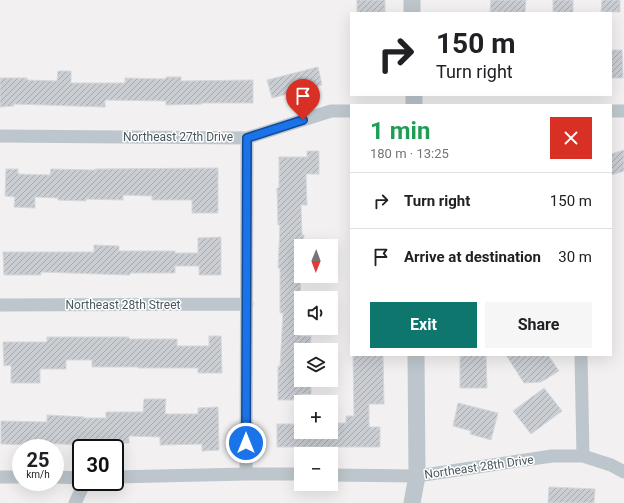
<!DOCTYPE html>
<meta charset="utf-8">
<style>
:root{--surface:#fff;--page:#f6f6f6;--text:#202124;--muted:#757577;--line:#e0e0e0;--accent:#0f766e}
body{margin:0;font-family:Roboto,sans-serif;background:var(--page);color:var(--text);height:100vh;display:flex;flex-direction:column;font-size:15px;white-space:nowrap}
*{box-sizing:border-box;margin:0}
p{font-size:13px;color:var(--muted)}
.icon{flex:none;width:22px;height:22px;fill:none;stroke:currentColor;stroke-width:2;stroke-linecap:round;stroke-linejoin:round}
.map{position:relative;flex:1;overflow:hidden}
.sheet{position:absolute;left:350px;top:104px;width:262px;height:252px;display:flex;flex-direction:column;background:var(--surface);border-radius:0px;box-shadow:0 4px 16px #0002}
.sheet>*{flex:none}
.hud{position:absolute;left:350px;top:12px;width:262px;height:84px;border-radius:0px;box-shadow:0 4px 16px #0002;background:#fff;color:var(--text);overflow:hidden}
.needle{width:26px;rotate:181deg}
.tools{position:absolute;left:294px;top:239px;display:grid;gap:8px}
.tools a{display:grid;place-items:center;width:44px;height:44px;border-radius:0px;background:var(--surface);box-shadow:0 4px 16px #0002;font-size:20px}
.speed{position:absolute;left:12px;top:439px;display:flex;gap:8px;font-size:20px;font-weight:700;text-align:center}
.speed>*{display:grid;place-content:center;width:52px;height:52px;border-radius:50%;background:var(--surface);box-shadow:0 4px 16px #0002;line-height:1}
.speed small{font-size:10px;font-weight:400}
.speed .limit{border:2px solid #111;border-radius:6px;background:#fff;color:#111}
.pin{position:absolute;display:grid;place-items:center;width:34px;height:34px;color:#fff;margin:-41px -17px;border-radius:50% 50% 50% 0;rotate:-45deg;box-shadow:0 0 4px #0007}
.pin .icon{rotate:45deg}
.me{position:absolute;width:44px;margin:-22px;rotate:0deg;stroke-linejoin:round;filter:drop-shadow(0 0 3px #0008)}
.turn{display:flex;align-items:center;gap:14px;height:84px;padding:0 20px;font-size:18px}
.turn .icon{width:52px;height:52px;stroke-width:2.5}
.turn b{display:block;font-size:28px;line-height:34px}
.round{display:grid;place-items:center;flex:none;width:42px;height:42px;border-radius:0px;background:var(--page)}
.summary{display:flex;align-items:center;justify-content:space-between;height:68px;padding:0 20px}
h1{font-size:24px;font-weight:700;line-height:30px;color:#1e9e55}
.action{display:flex;gap:8px;margin-top:auto;padding:8px 20px}
.action a{flex:1;height:46px;border-radius:0px;background:var(--accent);color:#fff;font-size:16px;font-weight:700;line-height:46px;text-align:center}
.action a+a{background:var(--page);color:var(--text)}
ul{padding:0;list-style:none}
li{display:flex;align-items:center;gap:12px;height:56px;padding:0 20px;border-top:1px solid var(--line)}
li div{flex:1}
li b{display:block;font-size:15px}
li em{font-style:normal}
.map>svg:first-child{display:block}
.building{fill:url(#building-hatch);stroke:#d4d7db}
.lines{fill:none;stroke-linecap:round;stroke-linejoin:round}
.minor{stroke:#bdc6cc;stroke-width:13}
.tertiary{stroke:#bdc6cc;stroke-width:17}
.route-casing{stroke:#114b97;stroke-width:10}
.route{stroke:#1a73e8;stroke-width:7}
.labels{text-anchor:middle;stroke-width:3;stroke-linejoin:round;paint-order:stroke}
.street-label{font-size:12px;fill:#49565c;stroke:#fff}
</style>
<div class="map">
<svg width="624" height="503" viewBox="0 0 624 503">
<defs>
<pattern id="building-hatch" width="6" height="6" patternUnits="userSpaceOnUse"><rect width="6" height="6" fill="#caced2"/><path d="M-1 1l2-2M0 6l6-6M5 7l2-2" fill="none" stroke="#a6aaae"/></pattern>
</defs>
<rect width="100%" height="100%" fill="#f2f0f0"/>
<!-- building -->
<path class="building" d="M 357,0 L 385,0 L 385,13 L 357,13 Z
M 491,0 L 526,0 L 525,13 L 490,12 Z
M 553,0 L 573,0 L 573,13 L 553,13 Z
M 602,0 L 620,0 L 620,12 L 601,12 Z
M 611,50 L 622,50 L 623,78 L 611,78 Z
M 318,67 L 322,85 L 272,98 L 267,80 Z
M 58,71 L 71,71 L 71,83 L 125,83 L 125,78 L 166,79 L 166,77 L 181,77 L 181,81 L 253,80 L 253,103 L 202,103 L 202,104 L 166,105 L 166,101 L 105,100 L 105,107 L 14,104 L 14,106 L 0,107 L 0,78 L 27,78 L 27,80 L 57,81 Z
M 624,150 L 624,171 L 611,175 L 611,154 Z
M 307,151 L 319,151 L 319,174 L 306,174 L 307,205 L 301,205 L 302,235 L 304,235 L 303,246 L 301,246 L 300,336 L 311,336 L 310,350 L 301,350 L 301,380 L 311,380 L 311,394 L 301,394 L 301,400 L 278,400 L 278,366 L 280,366 L 283,313 L 280,313 L 280,268 L 278,268 L 280,225 L 278,225 L 277,188 L 279,188 L 279,157 L 307,157 Z
M 218,168 L 218,213 L 192,213 L 192,200 L 152,200 L 152,196 L 123,195 L 123,200 L 86,199 L 86,201 L 58,200 L 58,198 L 35,197 L 35,208 L 14,207 L 15,197 L 5,196 L 6,169 L 18,169 L 18,174 L 50,175 L 51,169 L 95,170 L 95,169 Z
M 221,237 L 221,275 L 199,275 L 199,266 L 175,266 L 175,273 L 130,273 L 130,275 L 41,272 L 41,275 L 4,275 L 3,252 L 94,252 L 94,245 L 119,246 L 119,251 L 175,251 L 175,253 L 198,253 L 198,238 Z
M 209,336 L 221,336 L 222,373 L 198,373 L 198,368 L 138,368 L 138,367 L 92,367 L 92,360 L 66,360 L 66,369 L 40,369 L 40,383 L 11,383 L 11,365 L 4,366 L 3,342 L 47,342 L 47,337 L 129,337 L 129,339 L 177,339 L 177,346 L 209,346 Z
M 353,355 L 383,355 L 384,404 L 369,404 L 369,427 L 380,427 L 380,447 L 277,447 L 277,424 L 301,424 L 301,432 L 333,432 L 333,423 L 346,423 L 346,416 L 354,416 Z
M 460,355 L 486,355 L 487,388 L 460,388 Z
M 506,355 L 548,355 L 559,371 L 541,382 L 524,383 Z
M 544,388 L 562,411 L 531,434 L 513,411 Z
M 144,399 L 166,399 L 165,414 L 198,414 L 198,408 L 218,407 L 219,450 L 202,451 L 202,444 L 160,445 L 160,437 L 129,436 L 129,443 L 117,443 L 117,439 L 83,439 L 82,445 L 39,443 L 38,445 L 1,444 L 1,421 L 47,422 L 47,415 L 84,417 L 84,418 L 106,418 L 106,412 L 143,412 Z
M 458,403 L 498,413 L 491,440 L 470,434 L 471,431 L 453,426 Z
M 549,487 L 595,489 L 594,503 L 548,503 Z"/>
<g class="lines">
<!-- minor -->
<path class="minor" d="M 611,111 L 624,111
M 0,136 L 247,138 L 331,111 L 351,111
M 0,305 L 247,304
M 581,355 L 583,456
M 246,474 L 247,138
M 331,475 L 417,476 L 552,456 L 583,456 L 611,465 L 624,472
M 0,477 L 21,477
M 55,477 L 81,478
M 115,477 L 246,474 L 301,474
M 75,503 L 85,482"/>
<!-- tertiary -->
<path class="tertiary" d="M 412,0 L 412,13
M 414,95 L 414,105
M 412,503 L 417,476 L 416,355"/>
</g>
<g class="lines">
<defs>
<path id="route" d="M 246,443 L 247,138 L 303,120"/>
</defs>
<!-- route casing -->
<use href="#route" class="route-casing"/>
<!-- route -->
<use href="#route" class="route"/>
</g>
<g class="labels">
<!-- street labels -->
<g class="street-label">
<text x="178" y="141">Northeast 27th Drive</text>
<text x="123" y="309">Northeast 28th Street</text>
<text transform="translate(479 467) rotate(-8)" y="4">Northeast 28th Drive</text>
</g>
</g>
</svg>
<div class="tools">
<a><svg class="needle" viewBox="-14 -14 28 28"><path d="M0-13l5 13h-10z" fill="#e53935"/><path d="M0 13l5-13h-10z" fill="#757577"/></svg></a>
<a><svg class="icon" aria-label="sound" viewBox="0 0 24 24"><path d="M4 9h4l5-4v14l-5-4H4zM17 9q2 3 0 6"/></svg></a>
<a><svg class="icon" aria-label="layers" viewBox="0 0 24 24"><path d="M12 4l9 5-9 5-9-5zM3 14l9 5 9-5"/></svg></a>
<a>+</a>
<a>−</a>
</div>
<div class="speed"><div>25<small>km/h</small></div><div class="limit">30</div></div>
<div class="pin" style="left:303px;top:120px;background:#d93025"><svg class="icon" aria-label="arrive" viewBox="0 0 24 24"><path d="M6 21V4h12l-3 4 3 4H6"/></svg></div>
<svg class="me" style="left:246px;top:443px" viewBox="-20 -20 40 40"><circle r="17" fill="#1a73e8" stroke="#fff" stroke-width="3"/><path d="M0-11L8 9 0 5-8 9z" fill="#fff"/></svg>
<div class="hud">
<div class="turn"><svg class="icon" aria-label="right" viewBox="0 0 24 24"><path d="M7 20v-9h11M14 6l5 5-5 5"/></svg><div><b>150 m</b>Turn right</div></div>
</div>
<section class="sheet">
<div class="summary"><div><h1>1 min</h1><p>180 m · 13:25</p></div><a class="round" style="background:#d93025;color:#fff"><svg class="icon" aria-label="close" viewBox="0 0 24 24"><path d="M6 6l12 12M18 6L6 18"/></svg></a></div>
<ul>
<li><svg class="icon" aria-label="right" viewBox="0 0 24 24"><path d="M7 20v-9h11M14 6l5 5-5 5"/></svg><div><b>Turn right</b></div><em>150 m</em></li>
<li><svg class="icon" aria-label="arrive" viewBox="0 0 24 24"><path d="M6 21V4h12l-3 4 3 4H6"/></svg><div><b>Arrive at destination</b></div><em>30 m</em></li>
</ul>
<div class="action"><a>Exit</a><a>Share</a></div>
</section>
</div>
